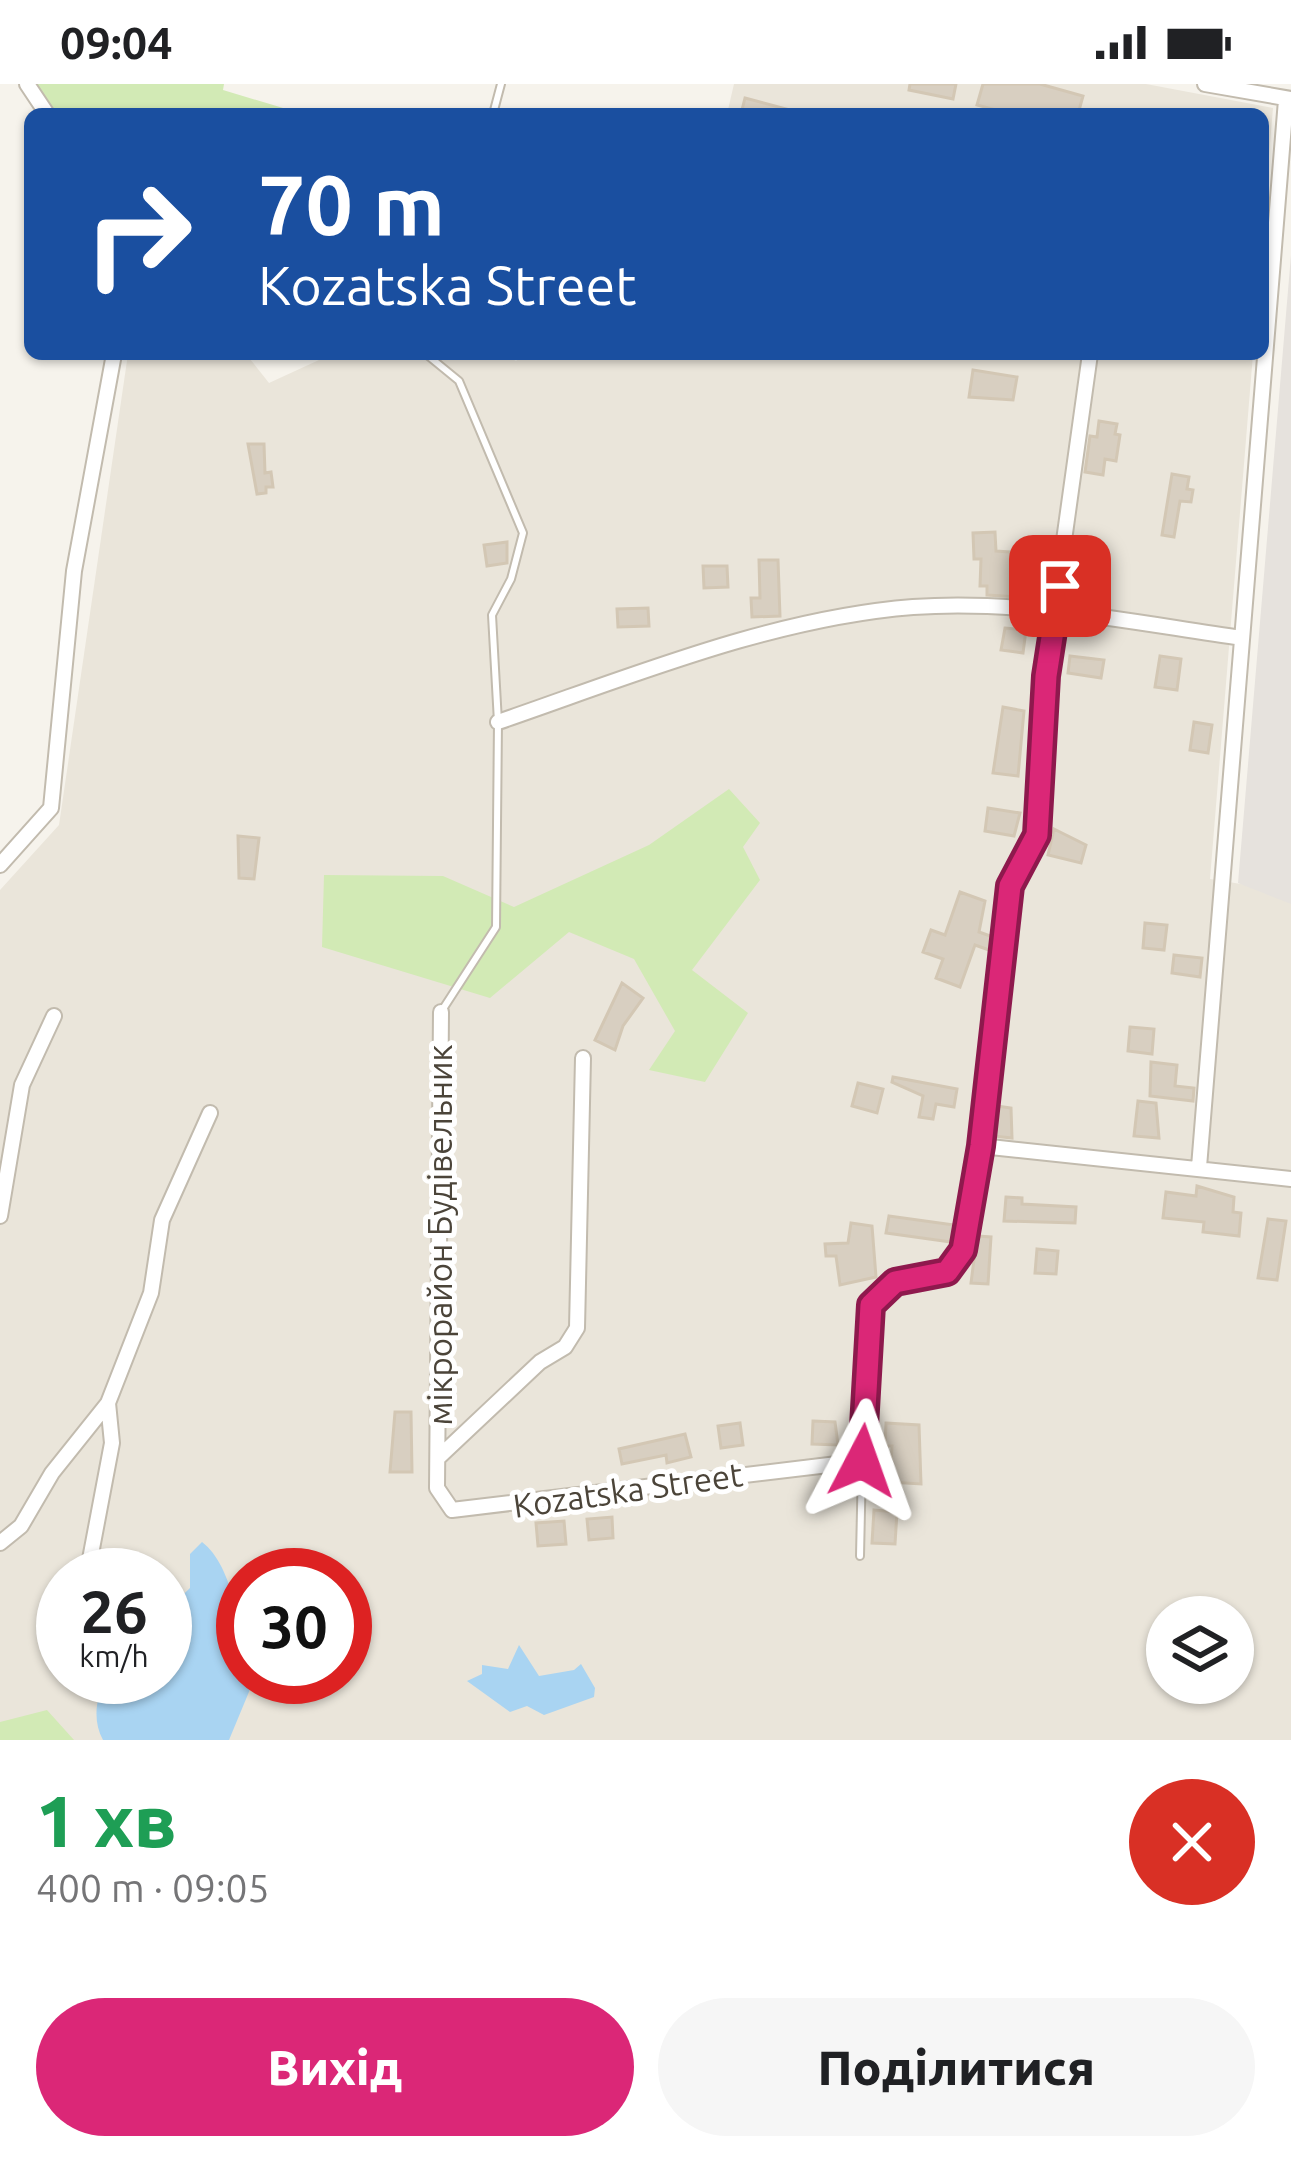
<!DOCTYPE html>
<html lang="uk">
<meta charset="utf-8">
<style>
:root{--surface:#fff;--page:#f6f6f6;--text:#202124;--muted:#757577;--accent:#db2777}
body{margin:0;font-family:Ubuntu,sans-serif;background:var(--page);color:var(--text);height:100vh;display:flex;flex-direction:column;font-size:45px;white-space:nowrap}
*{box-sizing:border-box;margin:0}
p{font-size:39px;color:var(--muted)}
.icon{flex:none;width:66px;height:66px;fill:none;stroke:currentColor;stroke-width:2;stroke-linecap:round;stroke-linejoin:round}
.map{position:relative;height:1656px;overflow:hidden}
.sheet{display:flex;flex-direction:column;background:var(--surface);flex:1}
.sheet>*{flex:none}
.guide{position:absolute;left:24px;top:24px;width:1245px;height:252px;border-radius:18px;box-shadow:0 3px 9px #0004;background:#1a4fa0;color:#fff;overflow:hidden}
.controls{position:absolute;left:1146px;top:1512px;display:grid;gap:24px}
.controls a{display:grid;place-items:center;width:108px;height:108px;border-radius:50%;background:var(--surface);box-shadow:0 3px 9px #0004;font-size:60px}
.speed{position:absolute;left:36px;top:1464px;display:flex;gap:24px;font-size:60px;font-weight:700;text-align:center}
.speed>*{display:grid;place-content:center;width:156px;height:156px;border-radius:50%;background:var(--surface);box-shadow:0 3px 9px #0004;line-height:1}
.speed small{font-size:30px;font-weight:400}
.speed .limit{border:18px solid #d22;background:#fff;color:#111}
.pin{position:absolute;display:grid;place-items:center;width:102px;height:102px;color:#fff;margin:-51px;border-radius:24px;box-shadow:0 6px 18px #0006}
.me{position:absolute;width:132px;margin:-66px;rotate:4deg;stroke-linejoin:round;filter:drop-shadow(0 0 9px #0008)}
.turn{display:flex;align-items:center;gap:42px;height:252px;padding:0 36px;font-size:54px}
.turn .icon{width:156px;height:156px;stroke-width:2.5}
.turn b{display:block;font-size:84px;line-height:102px}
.round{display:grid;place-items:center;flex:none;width:126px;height:126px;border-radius:63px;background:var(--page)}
.headline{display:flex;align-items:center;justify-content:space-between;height:204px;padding:0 36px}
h1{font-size:72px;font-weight:800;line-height:90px;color:#1e9e55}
.action{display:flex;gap:24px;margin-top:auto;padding:24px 36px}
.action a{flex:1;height:138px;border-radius:72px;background:var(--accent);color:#fff;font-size:48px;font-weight:800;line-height:138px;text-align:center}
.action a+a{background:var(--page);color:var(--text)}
.status{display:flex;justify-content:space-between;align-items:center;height:84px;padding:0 60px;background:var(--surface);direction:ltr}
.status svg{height:33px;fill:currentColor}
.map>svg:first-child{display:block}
.residential{fill:#eae5da;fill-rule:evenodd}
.industrial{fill:#e6e2dd}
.green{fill:#d2eab5}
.water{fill:#a9d4f2}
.building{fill:#d8cfc1;stroke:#d3c7b4;stroke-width:3}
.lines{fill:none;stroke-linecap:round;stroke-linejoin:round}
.lane-casing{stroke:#c2bbae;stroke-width:10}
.street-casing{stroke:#c2bbae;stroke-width:18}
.lane{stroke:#fff;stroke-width:6}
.street{stroke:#fff;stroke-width:14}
.route-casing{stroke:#8e194d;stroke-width:30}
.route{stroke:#db2777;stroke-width:21}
.labels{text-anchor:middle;stroke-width:10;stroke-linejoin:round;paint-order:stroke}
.street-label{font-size:33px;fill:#4b4439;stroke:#fff}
</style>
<div class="status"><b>09:04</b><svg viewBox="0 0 49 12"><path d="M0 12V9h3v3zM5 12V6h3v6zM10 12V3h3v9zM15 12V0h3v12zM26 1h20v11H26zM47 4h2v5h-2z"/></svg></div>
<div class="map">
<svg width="1291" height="1656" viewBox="0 0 1291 1656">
<rect width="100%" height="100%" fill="#f6f3ec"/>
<!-- residential -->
<path class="residential" d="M 734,0 L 1146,0 L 1273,24 L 1263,143 L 1263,30 L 727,30 Z
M 128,270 L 246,270 L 269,299 L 332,270 L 503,270 L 516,277 L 527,270 L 1253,270 L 1210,795 L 1291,808 L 1291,1656 L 0,1656 L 0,806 L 59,741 ZM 63,1491 L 165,1491 L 165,1593 L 63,1593 ZM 243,1491 L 345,1491 L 345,1593 L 243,1593 ZM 1167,1533 L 1233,1533 L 1233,1599 L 1167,1599 Z"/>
<!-- industrial -->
<path class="industrial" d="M 1291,171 L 1291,820 L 1238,799 Z"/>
<!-- green -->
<path class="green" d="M 35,0 L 224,0 L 223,6 L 303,30 L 56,30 Z
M 729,705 L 760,739 L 743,763 L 760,796 L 692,886 L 748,929 L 705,998 L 649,986 L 675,947 L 634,875 L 569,848 L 490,914 L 322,863 L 324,791 L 443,792 L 514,823 L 649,761 Z
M 47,1626 L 74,1656 L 0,1656 L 0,1638 Z"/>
<!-- water -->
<path class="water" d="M 202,1458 C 234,1482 243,1553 243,1593 L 248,1593 L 251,1603 L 229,1656 L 103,1656 C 92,1636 96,1612 107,1593 L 165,1593 L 165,1528 L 190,1504 L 190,1470 Z
M 519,1561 L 539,1592 L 574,1586 L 581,1580 L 595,1604 L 594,1613 L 544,1631 L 527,1622 L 510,1628 L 467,1597 L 482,1590 L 482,1581 L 508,1585 Z"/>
<!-- building -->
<path class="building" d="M 910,0 L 956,0 L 953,15 L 909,6 Z
M 983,0 L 1040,0 L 1083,12 L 1078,30 L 1011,30 L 977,21 Z
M 745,14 L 790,26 L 789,30 L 741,30 Z
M 973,286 L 1017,293 L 1013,316 L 969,313 Z
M 1099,337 L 1117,340 L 1115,350 L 1120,351 L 1116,377 L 1105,375 L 1103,391 L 1085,388 L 1090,352 L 1097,353 Z
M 248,360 L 264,360 L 265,389 L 271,388 L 273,403 L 266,403 L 266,409 L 257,410 Z
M 1172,390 L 1189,393 L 1187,405 L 1193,406 L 1191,418 L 1180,417 L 1174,453 L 1162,451 Z
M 995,448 L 996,467 L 1026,469 L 1026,479 L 1032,480 L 1031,514 L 987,511 L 987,502 L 980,502 L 981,475 L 974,475 L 973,449 Z
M 507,458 L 507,479 L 487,482 L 484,461 Z
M 759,476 L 778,476 L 780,532 L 752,533 L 751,514 L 760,514 Z
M 1079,481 L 1105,485 L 1101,507 L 1075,502 Z
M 703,482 L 727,482 L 728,503 L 704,504 Z
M 648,524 L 649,542 L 618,543 L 617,525 Z
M 1005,544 L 1026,546 L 1023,569 L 1001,566 Z
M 1070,572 L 1104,576 L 1101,594 L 1068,589 Z
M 1160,572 L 1181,575 L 1177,606 L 1155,603 Z
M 1003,623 L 1024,627 L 1018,692 L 993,689 Z
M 1194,638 L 1212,641 L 1208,669 L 1190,666 Z
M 988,724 L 1020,729 L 1014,752 L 985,747 Z
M 1054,745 L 1086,761 L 1081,779 L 1048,771 Z
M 238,752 L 259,754 L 254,795 L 239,794 Z
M 960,808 L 985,817 L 979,848 L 993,853 L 989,866 L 975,861 L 960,903 L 936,894 L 943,875 L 923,868 L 931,846 L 945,851 Z
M 1145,839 L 1167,841 L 1164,866 L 1143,864 Z
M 1174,871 L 1202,874 L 1200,893 L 1172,889 Z
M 622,899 L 643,914 L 623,942 L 615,966 L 595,956 Z
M 1130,943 L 1154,945 L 1152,970 L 1128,967 Z
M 1151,978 L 1177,981 L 1175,1002 L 1194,1004 L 1193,1017 L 1150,1012 Z
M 893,993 L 957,1005 L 954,1023 L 936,1020 L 933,1035 L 919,1033 L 923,1012 L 892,998 Z
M 858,999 L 883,1005 L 877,1029 L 852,1022 Z
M 1138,1017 L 1156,1019 L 1159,1054 L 1134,1052 Z
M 997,1022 L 1011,1024 L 1012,1054 L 993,1052 Z
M 1197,1102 L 1234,1113 L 1233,1128 L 1241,1129 L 1239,1152 L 1203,1148 L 1204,1138 L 1163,1134 L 1166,1108 L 1196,1112 Z
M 1006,1113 L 1022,1114 L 1022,1120 L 1076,1123 L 1075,1139 L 1004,1137 Z
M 889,1132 L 954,1141 L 951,1158 L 886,1149 Z
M 1268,1135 L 1286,1137 L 1277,1196 L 1258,1194 Z
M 851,1139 L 872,1142 L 876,1193 L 840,1201 L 836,1172 L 826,1172 L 825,1160 L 848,1159 Z
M 977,1152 L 991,1153 L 988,1200 L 971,1199 Z
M 1037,1165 L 1058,1167 L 1056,1190 L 1035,1189 Z
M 395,1328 L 411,1328 L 412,1388 L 390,1388 Z
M 813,1337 L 835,1338 L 838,1361 L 812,1360 Z
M 740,1339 L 743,1361 L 721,1364 L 718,1342 Z
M 886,1339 L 919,1341 L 921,1400 L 890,1398 L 892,1362 L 885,1362 Z
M 685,1350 L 691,1373 L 667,1379 L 666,1371 L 622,1380 L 619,1365 Z
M 874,1426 L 897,1428 L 895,1460 L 872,1459 Z
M 612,1433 L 613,1454 L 589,1456 L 587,1435 Z
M 564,1437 L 566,1460 L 538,1462 L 536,1439 Z"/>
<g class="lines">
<defs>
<path id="lane" d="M 493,30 L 501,0
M 426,270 L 459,297 L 523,449 L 511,495 L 492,531 L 498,638 L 496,843 L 441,928
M 860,1472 L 862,1380"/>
<path id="street" d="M 27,0 L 47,30
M 1205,0 L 1291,15
M 498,638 C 632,592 772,534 913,523 C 1023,515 1135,539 1242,554
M 0,781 L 51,724 L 74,487 L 114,270
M 441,928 L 437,1404 L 452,1426 L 862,1377 L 871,1221 L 895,1198 L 947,1188 L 963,1166 L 981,1062 L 1010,802 L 1037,751 L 1046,592 L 1059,527 L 1061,478 L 1090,270
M 981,1062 L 1291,1095
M 1199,1083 L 1286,16
M 0,1132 L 22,1001 L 54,932
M 438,1374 L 540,1278 L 565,1263 L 577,1244 L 583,974
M 0,1459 L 21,1442 L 52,1389 L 108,1319 L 151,1209 L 162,1136 L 210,1029
M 87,1491 L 112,1359 L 108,1319"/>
</defs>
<!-- lane casing -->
<use href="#lane" class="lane-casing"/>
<!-- street casing -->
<use href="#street" class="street-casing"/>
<!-- lane -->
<use href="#lane" class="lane"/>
<!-- street -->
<use href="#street" class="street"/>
</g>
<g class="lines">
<defs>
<path id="route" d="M 862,1377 L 871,1221 L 895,1198 L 947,1188 L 963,1166 L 981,1062 L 1010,802 L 1037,751 L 1046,592 L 1060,502"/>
</defs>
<!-- route casing -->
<use href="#route" class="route-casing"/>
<!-- route -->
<use href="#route" class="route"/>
</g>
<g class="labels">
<!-- street labels -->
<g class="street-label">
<text transform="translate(440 1151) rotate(-90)" y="12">мікрорайон Будівельник</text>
<text transform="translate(628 1406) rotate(-8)" y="12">Kozatska Street</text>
</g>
</g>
</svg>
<div class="controls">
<a><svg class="icon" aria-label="layers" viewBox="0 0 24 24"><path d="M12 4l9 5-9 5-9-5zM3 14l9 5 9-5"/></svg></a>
</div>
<div class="speed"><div>26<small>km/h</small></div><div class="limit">30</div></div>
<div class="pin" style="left:1060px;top:502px;background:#d93025"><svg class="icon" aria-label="arrive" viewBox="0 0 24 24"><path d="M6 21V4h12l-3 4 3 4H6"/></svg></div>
<svg class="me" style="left:862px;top:1377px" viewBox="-20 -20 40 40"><path d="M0-17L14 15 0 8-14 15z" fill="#db2777" stroke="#fff" stroke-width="4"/></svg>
<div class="guide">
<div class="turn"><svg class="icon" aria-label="right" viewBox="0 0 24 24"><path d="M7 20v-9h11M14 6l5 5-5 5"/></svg><div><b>70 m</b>Kozatska Street</div></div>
</div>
</div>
<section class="sheet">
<div class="headline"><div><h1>1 хв</h1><p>400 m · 09:05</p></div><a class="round" style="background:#d93025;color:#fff"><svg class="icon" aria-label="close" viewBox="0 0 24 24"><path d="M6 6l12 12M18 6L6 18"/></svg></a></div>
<div class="action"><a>Вихід</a><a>Поділитися</a></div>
</section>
